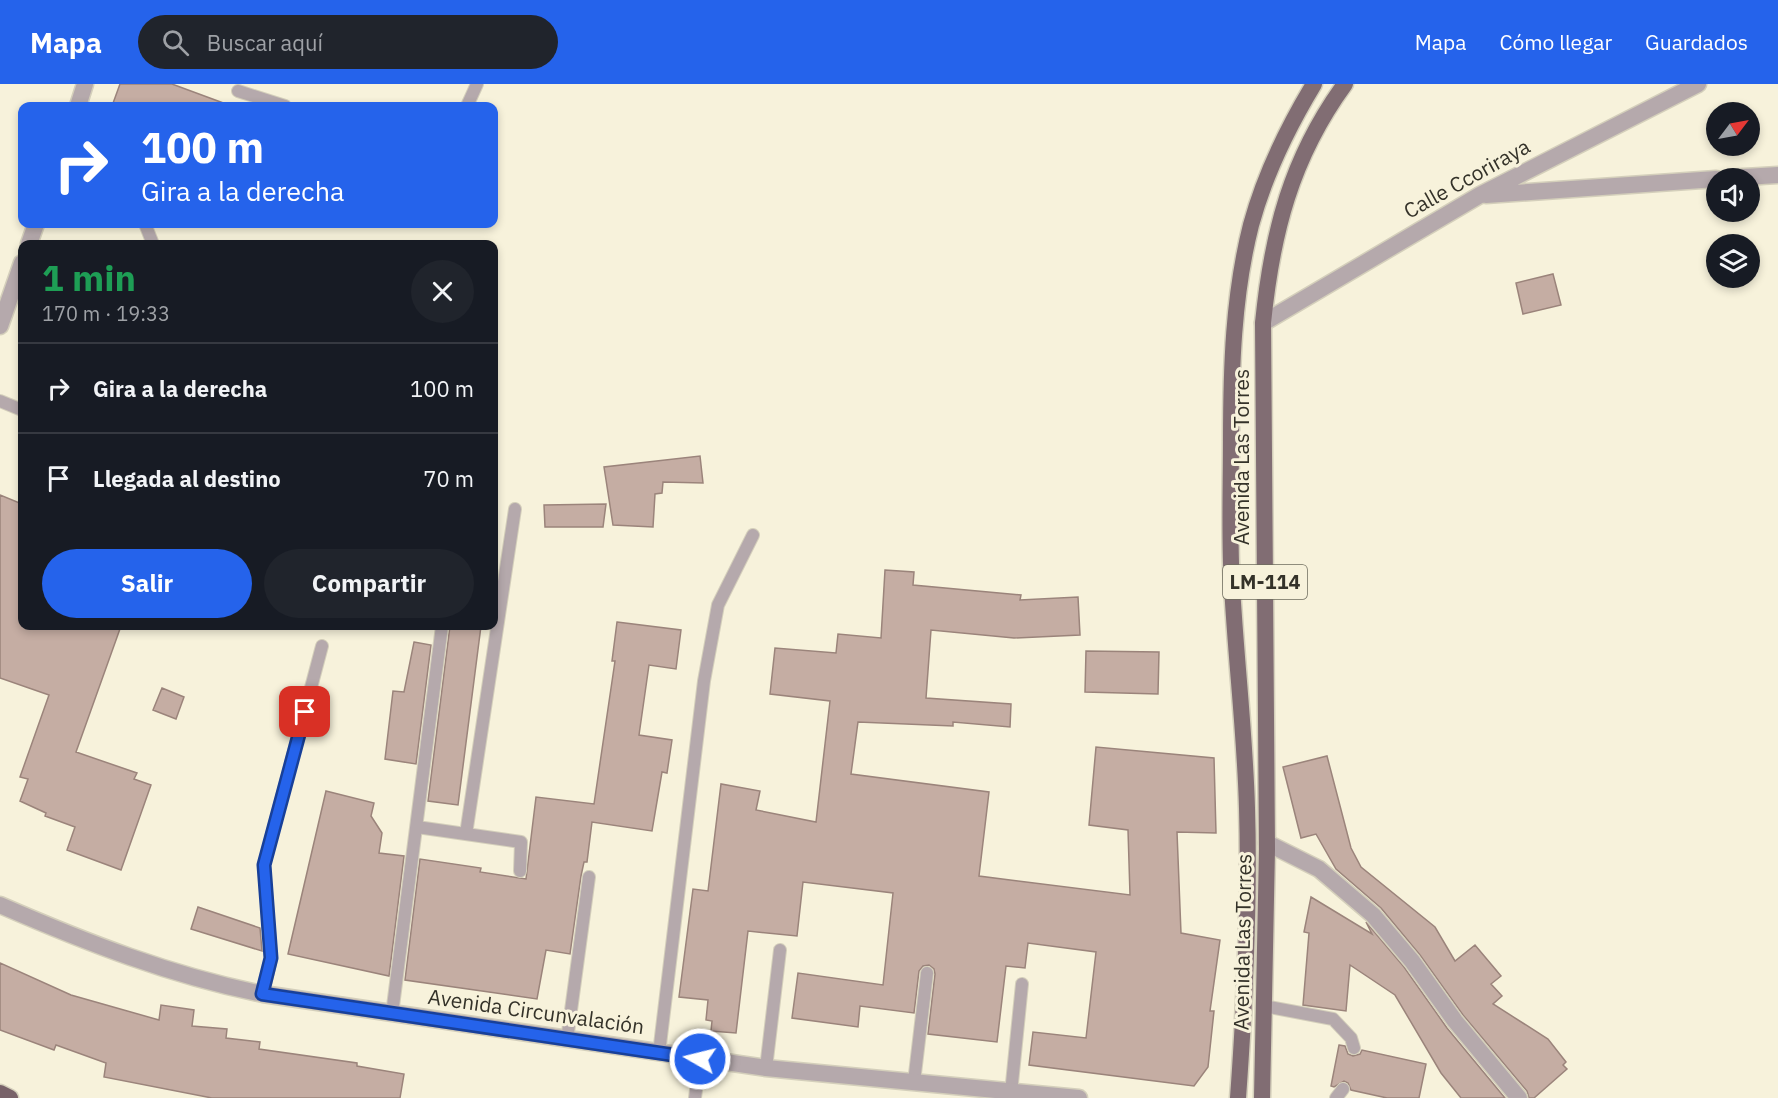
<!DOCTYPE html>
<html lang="es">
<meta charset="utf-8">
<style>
:root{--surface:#171b24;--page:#20242c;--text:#f1f3f6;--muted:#9ea1a6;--line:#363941;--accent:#2563eb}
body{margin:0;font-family:"IBM Plex Sans",sans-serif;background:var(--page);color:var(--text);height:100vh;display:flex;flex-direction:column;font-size:22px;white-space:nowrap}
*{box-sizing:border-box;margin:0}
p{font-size:20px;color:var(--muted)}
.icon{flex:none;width:33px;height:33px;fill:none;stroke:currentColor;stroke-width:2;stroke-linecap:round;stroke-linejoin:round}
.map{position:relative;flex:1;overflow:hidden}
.sheet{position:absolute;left:18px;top:156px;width:480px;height:390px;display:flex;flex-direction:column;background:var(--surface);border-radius:12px;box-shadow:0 3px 9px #0003}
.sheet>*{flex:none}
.top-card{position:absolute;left:18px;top:18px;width:480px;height:126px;border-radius:12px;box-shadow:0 3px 9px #0003;background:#2563eb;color:#fff;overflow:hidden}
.needle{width:39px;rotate:58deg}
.tools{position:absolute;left:1706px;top:18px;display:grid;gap:12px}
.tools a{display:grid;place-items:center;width:54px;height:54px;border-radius:50%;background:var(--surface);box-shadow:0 3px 9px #0003;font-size:30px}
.pin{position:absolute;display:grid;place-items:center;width:51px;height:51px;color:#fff;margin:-26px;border-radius:12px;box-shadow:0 3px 9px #0006}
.me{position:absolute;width:66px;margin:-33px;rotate:278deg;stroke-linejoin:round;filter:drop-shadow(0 0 4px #0008)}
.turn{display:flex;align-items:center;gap:21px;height:126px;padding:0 24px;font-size:27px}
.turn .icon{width:78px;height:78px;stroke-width:2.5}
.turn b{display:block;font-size:42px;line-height:51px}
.round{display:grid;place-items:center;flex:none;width:63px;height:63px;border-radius:32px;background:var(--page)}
.summary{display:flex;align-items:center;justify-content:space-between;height:102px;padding:0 24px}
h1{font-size:36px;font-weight:800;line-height:45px;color:#1e9e55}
.button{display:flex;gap:12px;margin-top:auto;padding:12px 24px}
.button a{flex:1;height:69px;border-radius:36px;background:var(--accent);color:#fff;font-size:24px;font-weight:800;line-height:69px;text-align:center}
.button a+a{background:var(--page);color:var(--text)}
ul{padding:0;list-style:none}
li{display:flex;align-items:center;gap:18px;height:90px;padding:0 24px;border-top:2px solid var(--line)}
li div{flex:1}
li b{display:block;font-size:22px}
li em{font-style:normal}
header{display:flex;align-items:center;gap:36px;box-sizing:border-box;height:84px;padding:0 30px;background:var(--accent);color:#fff}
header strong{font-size:28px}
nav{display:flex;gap:33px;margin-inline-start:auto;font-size:21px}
.search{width:420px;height:54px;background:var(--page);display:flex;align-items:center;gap:15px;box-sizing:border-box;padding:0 21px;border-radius:33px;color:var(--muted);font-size:22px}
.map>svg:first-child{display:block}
.building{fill:#c5ada3;stroke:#9b847b;stroke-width:1.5}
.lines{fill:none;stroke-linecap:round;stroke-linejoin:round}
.service-casing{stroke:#d4cfbb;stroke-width:14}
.minor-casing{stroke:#d4cfbb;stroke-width:19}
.tertiary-casing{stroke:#d4cfbb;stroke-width:19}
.primary-casing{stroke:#d4cfbb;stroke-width:19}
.trunk-casing{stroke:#d4cfbb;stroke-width:19}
.service{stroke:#b5a9ac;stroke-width:12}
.minor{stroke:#b5a9ac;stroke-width:16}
.tertiary{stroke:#b5a9ac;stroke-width:16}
.primary{stroke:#816d73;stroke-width:16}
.trunk{stroke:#786269;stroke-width:16}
.route-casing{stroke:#184099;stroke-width:15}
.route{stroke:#2563eb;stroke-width:10}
.labels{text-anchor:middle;stroke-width:6;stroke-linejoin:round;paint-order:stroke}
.shield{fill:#f7f2db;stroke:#6e6c5e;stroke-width:1.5}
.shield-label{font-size:20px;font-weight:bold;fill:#343229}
.street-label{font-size:21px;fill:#343229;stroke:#f7f2db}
</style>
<header>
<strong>Mapa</strong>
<div class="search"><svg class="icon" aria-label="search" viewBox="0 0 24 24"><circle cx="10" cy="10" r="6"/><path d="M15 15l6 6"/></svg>Buscar aquí</div>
<nav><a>Mapa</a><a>Cómo llegar</a><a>Guardados</a></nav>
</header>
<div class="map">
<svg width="1778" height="1014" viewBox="0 0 1778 1014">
<rect width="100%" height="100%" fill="#f7f2db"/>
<!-- building -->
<path class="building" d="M 120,0 L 172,0 L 226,20 L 225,22 L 112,22 Z
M 1553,190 L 1561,221 L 1523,230 L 1516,199 Z
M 700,372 L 703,399 L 663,398 L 662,409 L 655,410 L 653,443 L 613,441 L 604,383 Z
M 0,411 L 22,420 L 22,542 L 121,542 L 76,668 L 137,689 L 134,695 L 151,701 L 121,786 L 67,766 L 75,743 L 45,732 L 46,729 L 20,717 L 28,695 L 20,693 L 49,611 L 0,594 Z
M 606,420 L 603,443 L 545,443 L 544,421 Z
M 885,486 L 914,488 L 913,501 L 1021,511 L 1020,516 L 1078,513 L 1080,551 L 1014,554 L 931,546 L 926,614 L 1011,620 L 1010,643 L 953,638 L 953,642 L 858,638 L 851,690 L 989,708 L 979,792 L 1130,811 L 1128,746 L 1089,741 L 1096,663 L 1214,674 L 1216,749 L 1177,748 L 1181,849 L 1220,856 L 1210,927 L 1214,927 L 1208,983 L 1194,1002 L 1029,981 L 1033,948 L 1086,954 L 1096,868 L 1028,859 L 1025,884 L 1006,882 L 997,958 L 928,950 L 935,890 L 934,885 L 929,881 L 923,882 L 919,887 L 914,929 L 860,922 L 858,943 L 792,934 L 798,889 L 883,901 L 893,809 L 803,798 L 797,852 L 748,847 L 736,949 L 711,947 L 712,937 L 706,936 L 708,916 L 679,913 L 693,805 L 708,807 L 721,700 L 760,707 L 756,726 L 816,738 L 830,617 L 770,610 L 775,564 L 836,569 L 838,550 L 881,554 Z
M 617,538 L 681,546 L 676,585 L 649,581 L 639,651 L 672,656 L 667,689 L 662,688 L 652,747 L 592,738 L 587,778 L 584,778 L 581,792 L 570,870 L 546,866 L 537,915 L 405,896 L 420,775 L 481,784 L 480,788 L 526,795 L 536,713 L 594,720 L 615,577 L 612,577 Z
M 450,542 L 481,542 L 458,721 L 428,717 Z
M 414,558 L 431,561 L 416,680 L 385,675 L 393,607 L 404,608 Z
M 1086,567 L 1159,568 L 1158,610 L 1085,608 Z
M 162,604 L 184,613 L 176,635 L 153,626 Z
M 1327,672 L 1351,764 L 1361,783 L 1435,843 L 1455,877 L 1475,861 L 1501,892 L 1491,900 L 1502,912 L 1493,920 L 1548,955 L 1566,978 L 1563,981 L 1567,985 L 1534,1014 L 1529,1014 L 1527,1007 L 1463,931 L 1420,871 L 1381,824 L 1336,785 L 1316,750 L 1301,754 L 1283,683 Z
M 326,707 L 374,719 L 371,732 L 382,749 L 379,769 L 404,772 L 389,892 L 288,870 Z
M 1311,813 L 1372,850 L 1366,838 L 1404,883 L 1447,944 L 1505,1014 L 1461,1014 L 1441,989 L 1395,911 L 1350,881 L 1346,927 L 1303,921 L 1309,849 L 1304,848 Z
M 198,823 L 260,844 L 262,867 L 191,845 Z
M 0,879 L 71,911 L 159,936 L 161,921 L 194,926 L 192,942 L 227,945 L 226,954 L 260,958 L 259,965 L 357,979 L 357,982 L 404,990 L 400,1014 L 212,1014 L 104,993 L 106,979 L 56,961 L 54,966 L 0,946 Z
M 1339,961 L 1345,962 L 1348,970 L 1353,972 L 1360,970 L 1362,966 L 1426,980 L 1419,1014 L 1387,1014 L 1351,1006 L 1348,999 L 1344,997 L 1334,1003 L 1331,1002 Z"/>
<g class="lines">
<defs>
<path id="service" d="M 238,7 L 285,22
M 467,22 L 477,0
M 145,140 L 153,160
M 0,317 L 22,326
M 417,743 L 521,758 L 520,787
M 466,750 L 515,425
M 263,910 L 271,874 L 264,781 L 322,562
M 1264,922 L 1333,935 L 1351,954 L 1354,964
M 392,930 L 442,542
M 567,956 L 589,793
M 659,969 L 704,597 L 718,521 L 753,451
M 766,984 L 780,866
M 914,998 L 927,889
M 1011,1009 L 1022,900
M 695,1014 L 700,975
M 1336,1014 L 1343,1005"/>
<path id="minor" d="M 78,22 L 85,0
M 1728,94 L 1778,91
M 1486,111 L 1716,95
M 29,160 L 36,140
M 1263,239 L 1480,111 L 1698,0
M 0,242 L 22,179
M 1267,759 L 1319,785 L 1373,831 L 1412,877 L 1455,937 L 1519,1014"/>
<path id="tertiary" d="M 0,821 C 85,858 172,892 263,910 L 766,984 L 1079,1014"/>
<path id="primary" d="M 1238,1014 C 1245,917 1250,821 1247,724 C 1245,650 1236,576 1232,502 C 1229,454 1231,405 1231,357 C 1231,285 1233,212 1251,141 C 1264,93 1288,43 1314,0
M 1262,1014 L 1267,765 L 1263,239 C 1272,149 1291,74 1345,0"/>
<path id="trunk" d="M 0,1009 L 10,1014"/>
</defs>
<!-- service casing -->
<use href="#service" class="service-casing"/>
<!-- minor casing -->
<use href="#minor" class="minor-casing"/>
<!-- tertiary casing -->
<use href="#tertiary" class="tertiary-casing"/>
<!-- primary casing -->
<use href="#primary" class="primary-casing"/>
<!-- trunk casing -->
<use href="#trunk" class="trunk-casing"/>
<!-- service -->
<use href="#service" class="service"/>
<!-- minor -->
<use href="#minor" class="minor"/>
<!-- tertiary -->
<use href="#tertiary" class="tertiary"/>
<!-- primary -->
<use href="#primary" class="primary"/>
<!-- trunk -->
<use href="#trunk" class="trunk"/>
</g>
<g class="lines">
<defs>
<path id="route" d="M 305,628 L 264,781 L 271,874 L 262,910 L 700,975"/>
</defs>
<!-- route casing -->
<use href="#route" class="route-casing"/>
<!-- route -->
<use href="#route" class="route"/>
</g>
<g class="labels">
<!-- shield labels -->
<rect class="shield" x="1223" y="481" width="84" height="34" rx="4.5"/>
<g class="shield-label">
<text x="1265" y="505">LM-114</text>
</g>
<!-- street labels -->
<g class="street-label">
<text transform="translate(1467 95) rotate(-29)" y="7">Calle Ccoriraya</text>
<text transform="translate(1242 373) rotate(-90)" y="7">Avenida Las Torres</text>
<text transform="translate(1243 858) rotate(-89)" y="7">Avenida Las Torres</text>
<text transform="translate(536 928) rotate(8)" y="7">Avenida Circunvalación</text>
</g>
</g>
</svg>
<div class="tools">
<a><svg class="needle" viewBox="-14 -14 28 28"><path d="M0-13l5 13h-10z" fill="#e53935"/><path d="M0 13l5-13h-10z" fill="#9ea1a6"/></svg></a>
<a><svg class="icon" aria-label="sound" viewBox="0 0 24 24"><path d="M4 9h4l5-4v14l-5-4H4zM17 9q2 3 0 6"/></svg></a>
<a><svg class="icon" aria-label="layers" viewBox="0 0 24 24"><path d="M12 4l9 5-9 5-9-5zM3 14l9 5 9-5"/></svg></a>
</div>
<div class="pin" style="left:305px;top:628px;background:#d93025"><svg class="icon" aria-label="arrive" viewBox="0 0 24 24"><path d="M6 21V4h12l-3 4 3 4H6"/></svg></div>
<svg class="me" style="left:700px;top:975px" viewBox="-20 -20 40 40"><circle r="17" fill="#2563eb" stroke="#fff" stroke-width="3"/><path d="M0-11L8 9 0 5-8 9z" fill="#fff"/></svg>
<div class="top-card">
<div class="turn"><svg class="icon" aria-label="right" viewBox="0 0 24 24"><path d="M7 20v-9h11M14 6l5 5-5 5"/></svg><div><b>100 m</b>Gira a la derecha</div></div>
</div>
<section class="sheet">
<div class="summary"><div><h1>1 min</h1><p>170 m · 19:33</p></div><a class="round"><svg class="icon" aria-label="close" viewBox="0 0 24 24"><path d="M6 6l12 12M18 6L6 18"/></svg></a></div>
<ul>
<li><svg class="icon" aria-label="right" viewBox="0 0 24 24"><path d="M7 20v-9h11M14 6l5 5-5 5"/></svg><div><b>Gira a la derecha</b></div><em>100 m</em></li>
<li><svg class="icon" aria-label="arrive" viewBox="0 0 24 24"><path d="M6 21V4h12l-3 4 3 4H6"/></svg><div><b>Llegada al destino</b></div><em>70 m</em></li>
</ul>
<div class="button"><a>Salir</a><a>Compartir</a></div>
</section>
</div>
